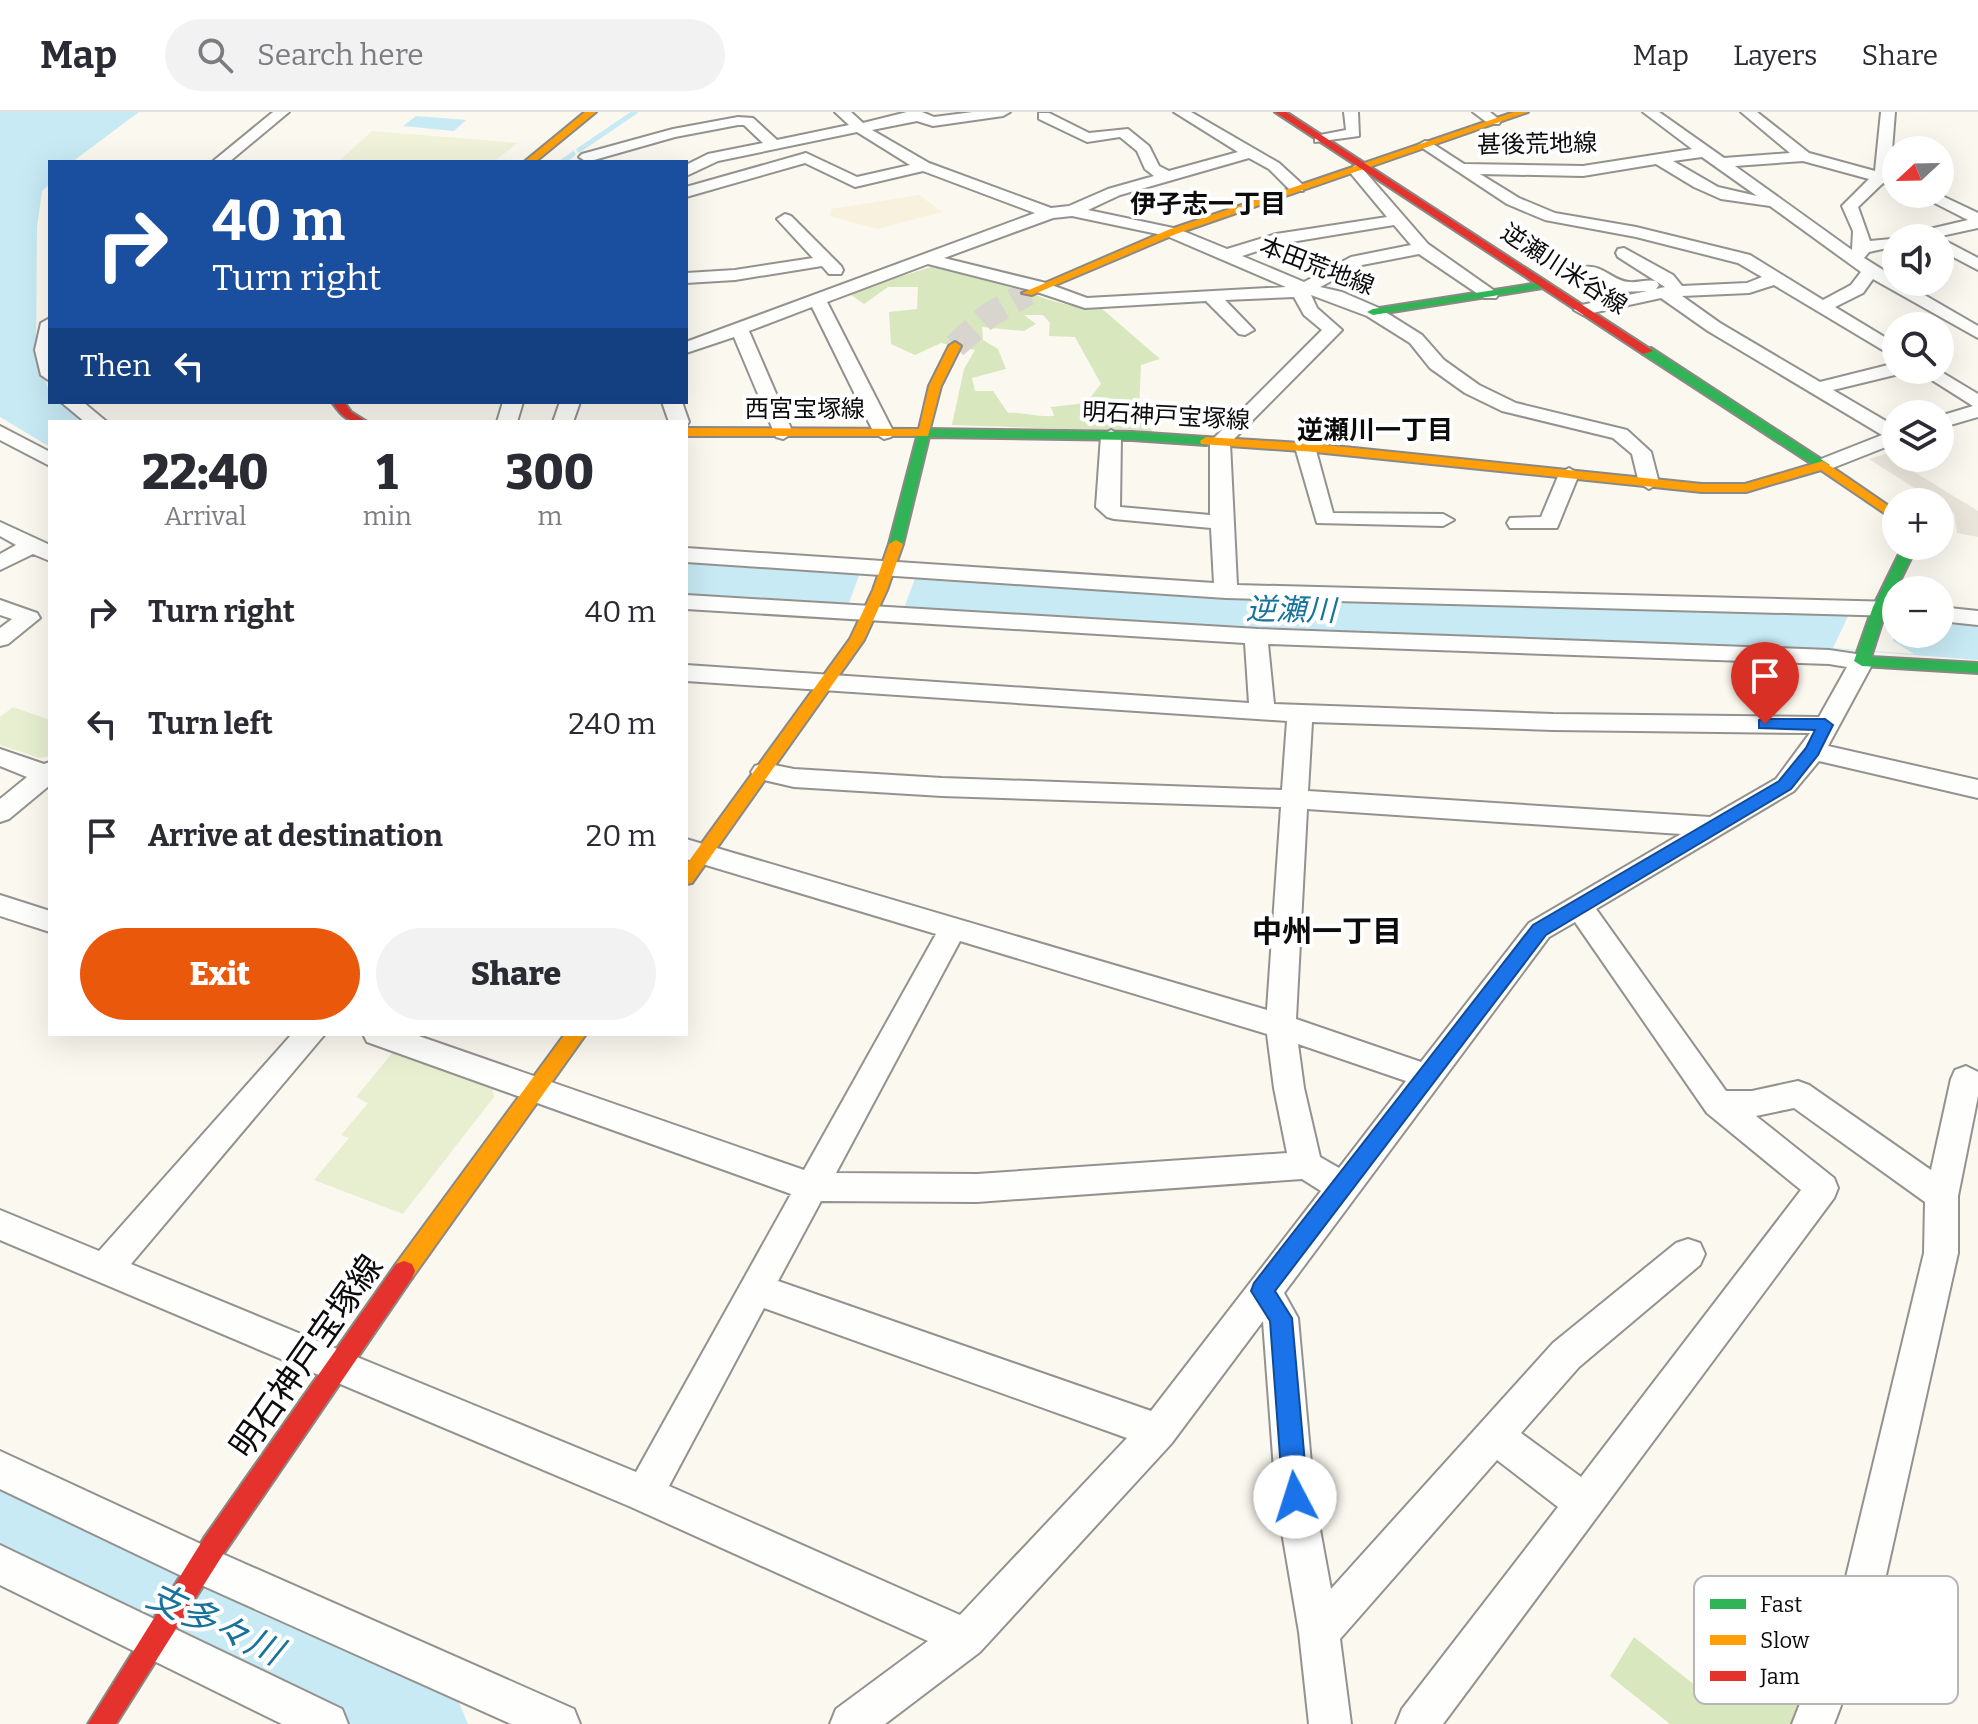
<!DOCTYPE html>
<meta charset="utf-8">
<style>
:root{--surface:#fff;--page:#f2f2f3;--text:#2b2b33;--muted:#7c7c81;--line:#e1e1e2;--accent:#ea580c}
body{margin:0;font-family:Bitter,"Noto Sans JP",serif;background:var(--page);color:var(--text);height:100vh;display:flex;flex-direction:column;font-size:30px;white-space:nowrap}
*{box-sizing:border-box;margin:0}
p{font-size:26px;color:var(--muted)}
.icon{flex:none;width:44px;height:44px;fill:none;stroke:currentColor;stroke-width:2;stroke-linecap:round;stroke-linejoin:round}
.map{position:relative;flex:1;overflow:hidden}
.panel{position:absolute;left:48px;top:308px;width:640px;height:616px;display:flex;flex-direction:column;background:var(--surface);border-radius:0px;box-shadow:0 8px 32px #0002}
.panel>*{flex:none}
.hud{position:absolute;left:48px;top:48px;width:640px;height:244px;border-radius:0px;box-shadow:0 8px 32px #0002;background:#1a4fa0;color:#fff;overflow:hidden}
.needle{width:52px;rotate:248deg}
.fabs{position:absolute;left:1882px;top:24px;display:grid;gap:16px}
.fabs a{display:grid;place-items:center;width:72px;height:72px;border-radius:50%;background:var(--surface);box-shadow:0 8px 32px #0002;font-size:40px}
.pin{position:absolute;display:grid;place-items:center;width:68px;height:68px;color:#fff;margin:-82px -34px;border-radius:50% 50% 50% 0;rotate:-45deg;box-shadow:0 0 8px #0007}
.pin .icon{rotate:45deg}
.me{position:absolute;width:88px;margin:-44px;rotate:355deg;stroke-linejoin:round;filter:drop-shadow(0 0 6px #0008)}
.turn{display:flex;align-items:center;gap:28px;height:168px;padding:0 32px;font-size:36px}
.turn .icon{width:104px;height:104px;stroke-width:2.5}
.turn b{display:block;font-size:56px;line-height:68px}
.then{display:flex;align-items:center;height:76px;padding:0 32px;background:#0003;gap:16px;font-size:30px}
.eta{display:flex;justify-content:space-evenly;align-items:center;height:136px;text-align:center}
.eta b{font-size:48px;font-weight:800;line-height:56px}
.cta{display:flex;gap:16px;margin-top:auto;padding:16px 32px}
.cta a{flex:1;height:92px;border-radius:48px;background:var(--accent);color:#fff;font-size:32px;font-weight:800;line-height:92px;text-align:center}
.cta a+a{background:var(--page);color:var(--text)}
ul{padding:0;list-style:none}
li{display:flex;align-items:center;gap:24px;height:112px;padding:0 32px}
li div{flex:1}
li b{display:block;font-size:30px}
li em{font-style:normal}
header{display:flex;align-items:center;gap:48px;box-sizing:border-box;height:112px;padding:0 40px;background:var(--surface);border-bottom:2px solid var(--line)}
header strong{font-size:38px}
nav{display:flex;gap:44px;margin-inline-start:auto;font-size:28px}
.search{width:560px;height:72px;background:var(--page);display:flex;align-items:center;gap:20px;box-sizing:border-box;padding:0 28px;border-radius:44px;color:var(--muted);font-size:30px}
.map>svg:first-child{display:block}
.farmland{fill:#f7f1dd}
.green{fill:#e7efd0}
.forest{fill:#d8e7be;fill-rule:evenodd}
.pitch{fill:#f0f3da}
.plaza{fill:#ebe6dc}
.water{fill:#c7eaf4}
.pier{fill:#fbf8f0}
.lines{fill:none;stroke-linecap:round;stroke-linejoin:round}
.stream{stroke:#c7eaf4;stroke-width:5}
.river{fill:#c7eaf4;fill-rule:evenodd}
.secondary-tunnel{stroke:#d7d5ce;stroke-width:25;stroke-dasharray:25 12;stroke-linecap:butt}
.street-casing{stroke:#94928f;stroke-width:4}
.fast-casing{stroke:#8a8985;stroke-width:4}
.slow-casing{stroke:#8a8985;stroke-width:4}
.jam-casing{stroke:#8a8985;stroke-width:4}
.street{fill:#fefefd;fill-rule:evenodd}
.fast{fill:#30b455;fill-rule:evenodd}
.slow{fill:#ff9f0a;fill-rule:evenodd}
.jam{fill:#e5322d;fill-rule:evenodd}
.route{fill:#1a73e8;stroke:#114b97;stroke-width:2}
.labels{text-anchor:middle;stroke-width:8;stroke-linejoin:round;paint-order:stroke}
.far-street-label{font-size:24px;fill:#0c0c0c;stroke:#fff}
.far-neighbourhood-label{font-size:26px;font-weight:bold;fill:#0c0c0c;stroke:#fff}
.water-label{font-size:30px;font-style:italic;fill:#18739c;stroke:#fff}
.neighbourhood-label{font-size:30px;font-weight:bold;fill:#0c0c0c;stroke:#fff}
.near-street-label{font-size:34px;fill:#0c0c0c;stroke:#fff}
.near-water-label{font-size:36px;font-style:italic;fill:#18739c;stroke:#fff}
.key{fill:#fff;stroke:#b6b6b6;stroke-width:2}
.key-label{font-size:22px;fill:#0c0c0c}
</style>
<header>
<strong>Map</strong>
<div class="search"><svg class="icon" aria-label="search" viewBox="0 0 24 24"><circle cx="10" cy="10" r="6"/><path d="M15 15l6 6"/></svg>Search here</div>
<nav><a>Map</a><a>Layers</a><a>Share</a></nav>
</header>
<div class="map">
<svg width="1978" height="1612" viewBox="0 0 1978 1612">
<rect width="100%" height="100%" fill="#fbf8f0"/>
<!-- farmland -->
<path class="farmland" d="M 919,83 L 942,100 L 877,117 L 830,104 L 831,97 Z"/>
<!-- green -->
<path class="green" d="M 13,595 L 50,608 L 50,644 L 40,646 L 0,633 L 0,605 Z
M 393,940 L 492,974 L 494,985 L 403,1102 L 314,1068 L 349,1026 L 341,1023 L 368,991 L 356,985 Z"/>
<!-- forest -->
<path class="forest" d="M 931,155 C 956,160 987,163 1011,173 C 1039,185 1069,197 1100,195 L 1160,247 L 1141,253 L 1139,299 L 1153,320 L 952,313 L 964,257 L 975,238 L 941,231 L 915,243 L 891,232 L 889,200 L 917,197 L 918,175 L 888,175 L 864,192 L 848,181 ZM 1024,203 L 1043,203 L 1050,211 L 1049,224 L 1075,225 L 1101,272 L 1086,291 L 1051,295 L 1054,304 C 1035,305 1025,300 1008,301 L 993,279 L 975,279 L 972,266 L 1006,257 L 998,237 L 983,228 L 982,215 L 1024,219 L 1036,212 Z
M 1766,1511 L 1820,1552 L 1794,1612 L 1670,1612 L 1610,1564 L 1634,1525 L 1720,1593 Z"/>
<!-- pitch -->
<path class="pitch" d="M 372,19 L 518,31 L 493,50 L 338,50 Z"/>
<!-- plaza -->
<path class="plaza" d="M 1885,342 L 1978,399 L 1978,425 L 1957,421 L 1954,401 L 1869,347 Z"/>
<!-- water -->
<path class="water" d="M 0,0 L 139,0 L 72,50 L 50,50 L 50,72 L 42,79 L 37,115 L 36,243 L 50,281 L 50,290 L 60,290 L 83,310 L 50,310 L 50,335 L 0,305 Z
M 416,4 L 466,8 L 454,19 L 403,14 Z
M 686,451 L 1230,485 L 1896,503 L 1896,522 L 1940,522 L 1940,508 L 1978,512 L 1978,548 L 1837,537 L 1438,529 L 686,483 Z"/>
<!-- pier -->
<path class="pier" d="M 860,461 L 916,464 L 902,501 L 847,496 Z
M 1850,500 L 1896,503 L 1893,529 L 1914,542 L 1833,536 Z"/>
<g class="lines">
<!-- stream -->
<path class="stream" d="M 579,38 L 635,0
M 562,50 L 573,42"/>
<!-- river -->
<path class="river" d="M 0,1376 L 457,1586 L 468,1612 L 349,1612 L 0,1446 Z"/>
<!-- secondary-tunnel -->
<path class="secondary-tunnel" d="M 955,234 L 989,203 L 1028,181"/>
<defs>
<path id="street" d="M 273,0 L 289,0 L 229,50 L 212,50 Z
M 835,0 L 851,0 L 863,11 L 907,0 L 922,0 L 934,5 L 973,0 L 1010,0 L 1003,4 L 933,14 L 917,9 L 872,18 L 929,51 L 1051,96 L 1069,94 L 1108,77 L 1154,64 L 1145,57 L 1137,39 L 1120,25 L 1087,30 L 1039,7 L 1039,1 L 1049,1 L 1089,21 L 1128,17 L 1149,34 L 1159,54 L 1169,59 L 1238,40 L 1174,0 L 1191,0 L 1279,51 L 1303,73 L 1303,79 L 1291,79 L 1269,57 L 1249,46 L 1120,83 L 1088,98 L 1178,117 L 1227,137 L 1276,122 L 1387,105 L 1348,58 L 1356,53 L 1361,55 L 1428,132 L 1499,182 L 1496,186 L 1484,186 L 1419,142 L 1362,153 L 1320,175 L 1342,180 L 1379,196 L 1422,223 L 1444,248 L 1479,273 L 1516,291 L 1627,318 L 1651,340 L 1659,371 L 1649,377 L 1639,371 L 1632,342 L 1613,326 L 1502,299 L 1465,281 L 1430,256 L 1410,231 L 1367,204 L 1311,183 L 1317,196 L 1342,218 L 1230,331 L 1237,473 L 1896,490 L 1896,504 L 1226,486 L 686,450 L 686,436 L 1214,471 L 1211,416 L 1114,407 L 1107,405 L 1096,395 L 1101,324 L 1111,318 L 1121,324 L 1120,395 L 1210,403 L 1210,330 L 1322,218 L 1304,203 L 1294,185 L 1225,188 L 1254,218 L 1245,223 L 1239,222 L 1206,189 L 1085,196 L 1034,179 L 928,152 L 827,190 L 894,321 L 891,325 L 884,327 L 874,321 L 812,195 L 749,219 L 793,321 L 783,327 L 776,325 L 734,225 L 686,241 L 686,230 L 1035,101 L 923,59 L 855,75 L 805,51 L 686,85 L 686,75 L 806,41 L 857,65 L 910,53 L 857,20 L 718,49 L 686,64 L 686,53 L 708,42 L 763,31 L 744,13 L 738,13 L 675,25 L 587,50 L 579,45 L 582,42 L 673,17 L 738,5 L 753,6 L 777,28 L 849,13 ZM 1072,104 L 1167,124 L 1286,175 L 1087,186 L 1046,171 L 944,146 L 1053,106 ZM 1394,113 L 1411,133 L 1351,145 L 1304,170 L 1242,144 L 1279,132 Z
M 1344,0 L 1358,0 L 1359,24 L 1315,30 L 1315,24 L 1346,18 Z
M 1473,0 L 1490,0 L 1501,9 L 1499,12 L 1489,12 Z
M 1643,0 L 1659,0 L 1724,46 L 1790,41 L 1741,0 L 1757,0 L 1809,41 L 1875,59 L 1881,0 L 1895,0 L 1890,63 L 1896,65 L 1896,75 L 1883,71 L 1858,95 L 1870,129 L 1902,126 L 1904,123 L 1968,108 L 1917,82 L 1938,82 L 1978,101 L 1978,116 L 1932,126 L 1896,126 L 1896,134 L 1869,140 L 1864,146 L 1896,166 L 1896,170 L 1902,170 L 1978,214 L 1978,226 L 1873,167 L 1863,181 L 1835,195 L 1896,232 L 1896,246 L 1774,173 L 1749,181 L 1682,184 L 1720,211 L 1820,270 L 1896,251 L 1896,258 L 1905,258 L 1903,261 L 1833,278 L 1896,315 L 1896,331 L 1830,357 L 1816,357 L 1813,353 L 1816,349 L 1882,323 L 1708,219 L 1661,186 L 1583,203 L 1574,198 L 1577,194 L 1647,179 L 1619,180 L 1585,163 L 1583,159 L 1585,155 C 1602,152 1613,169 1629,170 C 1638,171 1647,167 1656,169 L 1659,173 L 1656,177 L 1665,175 L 1618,145 L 1616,141 L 1618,137 L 1624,136 L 1673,163 L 1682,174 L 1747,171 L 1762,165 L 1738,151 L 1636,125 L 1545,108 L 1507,92 L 1418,33 L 1425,29 L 1430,30 L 1464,52 L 1583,54 L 1692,37 ZM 1702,45 L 1757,84 L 1718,75 L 1673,49 ZM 1803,49 L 1869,67 L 1842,94 L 1853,119 L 1852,138 L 1735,54 ZM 1656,52 L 1694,75 L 1721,87 L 1770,94 L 1861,160 L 1851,173 L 1823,188 L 1750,143 L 1636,115 L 1555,101 L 1519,86 L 1480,62 L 1583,64 Z
M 785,102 L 791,104 L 841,154 L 843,158 L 841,162 L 829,162 L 822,154 L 735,168 L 686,171 L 686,161 L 735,158 L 813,146 L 777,107 Z
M 1940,126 L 1978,146 L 1978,158 L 1940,138 Z
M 50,206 L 50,269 L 41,263 L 35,238 L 41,211 Z
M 1916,258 L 1938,258 L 1978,282 L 1978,305 L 1940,316 L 1940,304 L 1973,294 Z
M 61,290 L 83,290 L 107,310 L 85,310 Z
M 503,290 L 523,290 L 517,310 L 497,310 Z
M 560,290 L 580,290 L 573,310 L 553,310 Z
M 662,290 L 682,290 L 689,310 L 686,314 L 686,310 L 669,310 Z
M 0,314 L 50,340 L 50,354 L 0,328 Z
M 1305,329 L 1315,335 L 1333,401 L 1443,402 L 1454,408 L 1443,414 L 1317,411 L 1295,335 Z
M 1569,356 L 1579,362 L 1557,416 L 1510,416 L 1507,411 L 1510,406 L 1541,405 L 1559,362 Z
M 0,410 L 50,433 L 50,449 L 33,442 L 0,458 L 0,442 L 16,433 L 0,424 Z
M 686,483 L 1258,517 L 1829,538 L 1870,544 L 1874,549 L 1828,634 L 1978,668 L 1978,686 L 1819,649 L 1794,679 L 1596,797 L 1726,979 L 1752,979 L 1798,969 L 1809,973 L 1931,1058 L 1951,967 L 1955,958 L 1966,954 L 1978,960 L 1978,984 L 1958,1084 L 1958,1141 L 1880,1490 L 1834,1612 L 1792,1612 L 1840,1490 L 1924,1141 L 1925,1090 L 1794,996 L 1756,1004 L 1834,1066 L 1838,1076 L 1834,1086 L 1443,1612 L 1396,1612 L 1402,1597 L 1558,1395 L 1497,1348 L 1340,1527 L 1351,1612 L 1309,1612 L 1299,1520 L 1276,1385 L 1263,1209 L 1171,1332 L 980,1540 L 885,1612 L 830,1612 L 836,1597 L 928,1529 L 631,1395 L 0,1128 L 0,1098 L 99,1139 L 292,922 L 325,922 L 131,1152 L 636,1360 L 791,1082 L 367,930 L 363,922 L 413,922 L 804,1058 L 936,822 L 686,747 L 686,727 L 1267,898 L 1281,695 L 942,684 L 794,675 L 755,666 L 751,660 L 755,654 L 764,651 L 794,657 L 942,666 L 1282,678 L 1287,609 L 686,569 L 686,553 L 1249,591 L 1245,531 L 686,497 ZM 1268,532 L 1829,552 L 1847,555 L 1819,605 L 1553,602 L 1274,592 ZM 1312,610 L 1553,618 L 1810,621 L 1776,667 L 1710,705 L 1308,679 ZM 1307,697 L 1681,722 L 1529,811 L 1421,950 L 1296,907 ZM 1575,810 L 1707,1001 L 1801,1078 L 1581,1365 L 1521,1321 L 1579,1255 L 1700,1153 L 1705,1142 L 1700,1131 L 1688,1127 L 1676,1131 L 1553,1231 L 1331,1477 L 1314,1385 L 1298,1206 L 1284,1181 L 1549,825 ZM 960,829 L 1267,922 L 1274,976 L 1287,1041 L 977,1062 L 836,1061 ZM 1298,932 L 1406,969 L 1339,1056 L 1320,1045 L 1304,976 ZM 1302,1067 L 1321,1079 L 1151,1299 L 778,1169 L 821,1089 L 977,1090 ZM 764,1196 L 1127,1326 L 960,1503 L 669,1374 Z
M 0,488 L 37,501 L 40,506 L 8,532 L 0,534 L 0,516 L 12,507 L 0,503 Z
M 1940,495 L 1978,499 L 1978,513 L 1940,509 Z
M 0,637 L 44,652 L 50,650 L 50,673 L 9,707 L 0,710 L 0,687 L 27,665 L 0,654 Z
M 0,783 L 50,799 L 50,820 L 0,804 Z
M 0,1339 L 216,1439 L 574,1597 L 580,1612 L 511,1612 L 188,1467 L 0,1377 Z
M 0,1433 L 342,1597 L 348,1612 L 282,1612 L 0,1473 Z"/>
<path id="fast" d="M 1545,170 L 1551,173 L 1549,175 L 1373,203 L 1367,200 L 1373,197 Z
M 1643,236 L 1651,236 L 1830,353 L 1818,356 L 1643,242 Z
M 924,317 L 1132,320 L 1206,325 L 1212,329 L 1206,333 L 1132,328 L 929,325 L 903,432 L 896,436 L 891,435 L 889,432 L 918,321 Z
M 1903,434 L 1917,434 L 1887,495 L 1871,545 L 1978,551 L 1978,561 L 1862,554 L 1854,549 L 1873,495 Z"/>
<path id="slow" d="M 585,0 L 596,0 L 535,50 L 524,50 Z
M 1514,0 L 1528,0 L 1176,122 L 1032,183 L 1022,181 L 1168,118 Z
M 955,230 L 961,234 L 941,274 L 928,324 L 686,324 L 686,316 L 919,317 L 929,274 L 949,234 Z
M 1206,325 L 1315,332 L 1702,372 L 1745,372 L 1823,349 L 1896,399 L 1896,409 L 1821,358 L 1746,380 L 1702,380 L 1315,340 L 1201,332 L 1200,329 Z
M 896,428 L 903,432 L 887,478 L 864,528 L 692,771 L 686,772 L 686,753 L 850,527 L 873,478 L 889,432 Z
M 565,922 L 586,922 L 412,1166 L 404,1169 L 396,1166 L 393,1159 L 396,1152 Z"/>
<path id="jam" d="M 1275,0 L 1286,0 L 1653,239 L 1643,242 Z
M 332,290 L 344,290 L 351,300 L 367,310 C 348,310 343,306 332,290 Z
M 404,1149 L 412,1152 L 415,1159 L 412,1166 L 222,1444 L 116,1612 L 88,1612 L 204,1426 L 396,1152 Z"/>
</defs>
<!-- street casing -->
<use href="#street" class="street-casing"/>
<!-- fast casing -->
<use href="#fast" class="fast-casing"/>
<!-- slow casing -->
<use href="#slow" class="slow-casing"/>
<!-- jam casing -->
<use href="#jam" class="jam-casing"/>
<!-- street -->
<use href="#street" class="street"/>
<!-- fast -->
<use href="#fast" class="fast"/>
<!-- slow -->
<use href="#slow" class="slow"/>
<!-- jam -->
<use href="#jam" class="jam"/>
</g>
<!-- route -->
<path class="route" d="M 1765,607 L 1825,607 L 1833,613 L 1818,643 L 1791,677 L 1546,823 L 1275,1179 L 1292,1206 L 1308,1385 L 1304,1393 L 1295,1397 L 1287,1393 L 1283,1385 L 1270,1209 L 1251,1179 L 1254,1171 L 1533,813 L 1779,669 L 1806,636 L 1815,618 L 1759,616 L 1759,608 Z"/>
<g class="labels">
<!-- far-street labels -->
<g class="far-street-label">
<text transform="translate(1537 32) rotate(-1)" y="8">甚後荒地線</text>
<text transform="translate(1317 154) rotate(21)" y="8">本田荒地線</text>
<text transform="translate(1564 157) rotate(33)" y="8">逆瀬川米谷線</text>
<text x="805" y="305">西宮宝塚線</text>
<text transform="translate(1166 304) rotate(3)" y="8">明石神戸宝塚線</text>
</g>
<!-- far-neighbourhood labels -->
<g class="far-neighbourhood-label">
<text x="1208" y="101">伊孑志一丁目</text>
<text x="1375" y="327">逆瀬川一丁目</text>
</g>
<!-- water labels -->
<g class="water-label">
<text transform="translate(1291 498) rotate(1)" y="10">逆瀬川</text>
</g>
<!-- neighbourhood labels -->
<g class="neighbourhood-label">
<text x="1327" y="830">中州一丁目</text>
</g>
<!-- near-street labels -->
<g class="near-street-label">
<text transform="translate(306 1244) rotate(-55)" y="12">明石神戸宝塚線</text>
</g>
<!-- near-water labels -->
<g class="near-water-label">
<text transform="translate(215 1511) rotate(25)" y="13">支多々川</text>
</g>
</g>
<!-- legend -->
<rect x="1694" y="1464" width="264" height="128" rx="12" class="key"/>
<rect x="1710" y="1487" width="36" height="10" fill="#30b455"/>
<rect x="1710" y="1523" width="36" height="10" fill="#ff9f0a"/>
<rect x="1710" y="1559" width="36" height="10" fill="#e5322d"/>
<g class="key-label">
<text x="1760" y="1500">Fast</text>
<text x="1760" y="1536">Slow</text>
<text x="1760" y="1572">Jam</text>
</g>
</svg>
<div class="fabs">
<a><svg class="needle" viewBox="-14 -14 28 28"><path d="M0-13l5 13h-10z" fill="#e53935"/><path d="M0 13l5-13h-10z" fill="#7c7c81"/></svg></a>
<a><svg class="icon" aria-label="sound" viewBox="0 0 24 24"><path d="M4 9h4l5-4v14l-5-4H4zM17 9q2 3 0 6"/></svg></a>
<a><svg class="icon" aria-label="search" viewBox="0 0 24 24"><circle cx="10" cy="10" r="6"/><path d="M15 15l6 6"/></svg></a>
<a><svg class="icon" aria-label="layers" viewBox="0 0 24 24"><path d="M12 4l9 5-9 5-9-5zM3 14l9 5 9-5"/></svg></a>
<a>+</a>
<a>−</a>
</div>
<div class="pin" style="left:1765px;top:612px;background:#d93025"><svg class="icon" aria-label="arrive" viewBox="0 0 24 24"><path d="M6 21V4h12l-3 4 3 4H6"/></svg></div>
<svg class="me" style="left:1295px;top:1385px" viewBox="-20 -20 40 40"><circle r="19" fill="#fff"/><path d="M0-13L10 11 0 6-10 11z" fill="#1a73e8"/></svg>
<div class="hud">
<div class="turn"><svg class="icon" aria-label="right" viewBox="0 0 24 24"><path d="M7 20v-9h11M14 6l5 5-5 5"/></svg><div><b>40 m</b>Turn right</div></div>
<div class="then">Then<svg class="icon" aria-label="left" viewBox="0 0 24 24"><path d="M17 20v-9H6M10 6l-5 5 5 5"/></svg></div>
</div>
<section class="panel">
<div class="eta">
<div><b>22:40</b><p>Arrival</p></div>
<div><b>1</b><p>min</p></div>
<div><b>300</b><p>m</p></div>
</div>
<ul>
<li><svg class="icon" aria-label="right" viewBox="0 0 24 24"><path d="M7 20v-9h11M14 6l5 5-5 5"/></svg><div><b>Turn right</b></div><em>40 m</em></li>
<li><svg class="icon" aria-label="left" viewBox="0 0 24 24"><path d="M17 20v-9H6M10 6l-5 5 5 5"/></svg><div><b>Turn left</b></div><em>240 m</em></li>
<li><svg class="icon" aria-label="arrive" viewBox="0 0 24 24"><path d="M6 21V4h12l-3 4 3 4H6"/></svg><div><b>Arrive at destination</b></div><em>20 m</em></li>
</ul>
<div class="cta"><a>Exit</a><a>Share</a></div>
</section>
</div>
